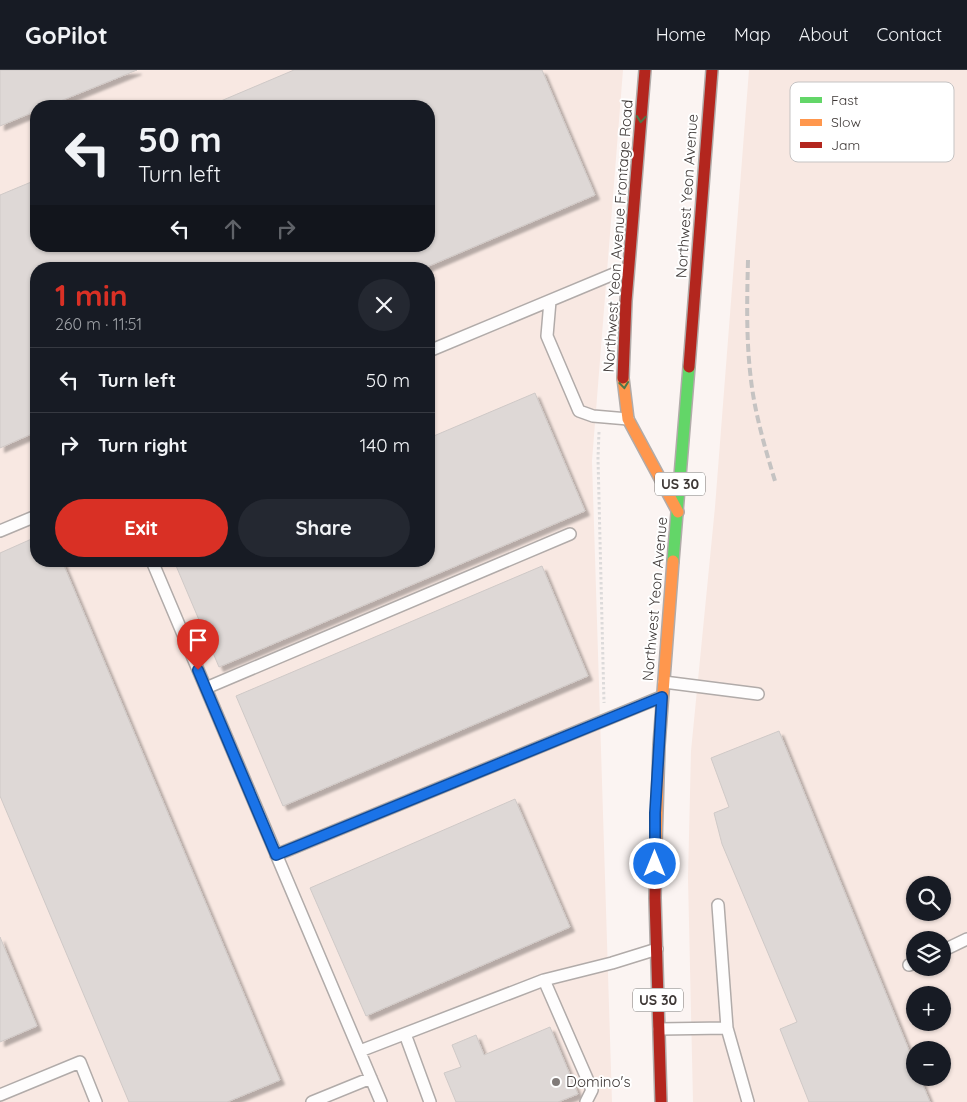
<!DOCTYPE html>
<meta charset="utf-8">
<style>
:root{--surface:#171b24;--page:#242831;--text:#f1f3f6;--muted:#9ea1a6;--line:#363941;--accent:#d93025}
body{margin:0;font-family:Quicksand,sans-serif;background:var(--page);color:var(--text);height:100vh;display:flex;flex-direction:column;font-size:19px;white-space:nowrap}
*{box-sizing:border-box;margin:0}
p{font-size:16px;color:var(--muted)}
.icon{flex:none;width:28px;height:28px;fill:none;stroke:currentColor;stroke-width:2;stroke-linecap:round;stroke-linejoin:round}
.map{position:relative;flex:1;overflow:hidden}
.details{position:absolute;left:30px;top:192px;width:405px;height:305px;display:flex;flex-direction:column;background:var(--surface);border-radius:20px;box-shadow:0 1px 4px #0004}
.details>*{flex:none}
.hud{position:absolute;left:30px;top:30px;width:405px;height:152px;border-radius:20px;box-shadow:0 1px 4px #0004;background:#171b24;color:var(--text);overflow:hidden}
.fabs{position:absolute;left:906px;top:806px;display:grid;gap:10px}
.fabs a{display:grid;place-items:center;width:45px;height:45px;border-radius:50%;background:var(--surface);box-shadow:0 1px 4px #0004;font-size:25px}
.pin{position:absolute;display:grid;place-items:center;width:42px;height:42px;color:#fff;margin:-51px -21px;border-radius:50% 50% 50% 0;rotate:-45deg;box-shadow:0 0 5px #0007}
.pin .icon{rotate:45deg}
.me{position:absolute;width:55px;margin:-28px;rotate:0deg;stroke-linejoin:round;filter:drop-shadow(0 0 4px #0008)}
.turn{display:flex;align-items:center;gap:18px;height:105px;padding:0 25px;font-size:22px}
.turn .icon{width:65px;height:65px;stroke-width:2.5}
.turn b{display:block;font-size:35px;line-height:42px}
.lanes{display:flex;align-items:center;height:48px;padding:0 25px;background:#0003;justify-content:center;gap:25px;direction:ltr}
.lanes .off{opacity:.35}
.round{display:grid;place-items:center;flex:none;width:52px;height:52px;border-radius:26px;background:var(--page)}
.headline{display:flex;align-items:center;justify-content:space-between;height:85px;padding:0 25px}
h1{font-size:30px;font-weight:800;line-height:38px;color:var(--accent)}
.primary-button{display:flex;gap:10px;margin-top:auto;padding:10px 25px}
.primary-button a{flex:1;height:58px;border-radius:30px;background:var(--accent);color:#fff;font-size:20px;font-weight:800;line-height:58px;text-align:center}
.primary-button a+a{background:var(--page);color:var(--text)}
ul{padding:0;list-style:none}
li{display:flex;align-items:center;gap:15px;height:65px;padding:0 25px;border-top:1px solid var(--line)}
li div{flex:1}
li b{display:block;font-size:19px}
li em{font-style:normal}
header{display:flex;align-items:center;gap:30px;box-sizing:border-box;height:70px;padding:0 25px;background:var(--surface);border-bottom:1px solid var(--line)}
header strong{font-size:24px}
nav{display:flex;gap:28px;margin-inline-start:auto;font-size:18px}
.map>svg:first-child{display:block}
.built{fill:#f8e8e2;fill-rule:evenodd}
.building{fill:#ded8d6;stroke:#cfc9c7;filter:url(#shadow)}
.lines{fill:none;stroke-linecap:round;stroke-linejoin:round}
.lane-casing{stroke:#b1aba9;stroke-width:14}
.fast-casing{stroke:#b1aba9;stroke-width:14}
.slow-casing{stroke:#b1aba9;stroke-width:14}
.jam-casing{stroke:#b1aba9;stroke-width:14}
.path{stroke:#dcdada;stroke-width:3;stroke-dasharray:2.5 2.5;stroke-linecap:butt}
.lane{stroke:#fefdfd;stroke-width:11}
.fast{stroke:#63d668;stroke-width:11}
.slow{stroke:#ff974d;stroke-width:11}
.jam{stroke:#b3261e;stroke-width:11}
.rail{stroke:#c5c3c2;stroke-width:4;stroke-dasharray:8 4;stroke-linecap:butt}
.oneway{stroke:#4d774a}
.route-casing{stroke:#114b97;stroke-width:12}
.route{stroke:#1a73e8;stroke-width:9}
.poi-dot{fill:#807a78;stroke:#fff;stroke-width:2}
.labels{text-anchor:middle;stroke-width:4;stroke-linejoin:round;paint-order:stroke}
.shield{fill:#fff;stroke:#787472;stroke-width:1}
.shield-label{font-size:14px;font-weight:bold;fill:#3e3836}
.street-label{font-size:15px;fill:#3e3836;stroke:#fff}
.poi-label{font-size:15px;fill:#3e3836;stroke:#fff;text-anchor:start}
.key{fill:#fff;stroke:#c5c3c3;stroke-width:1}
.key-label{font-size:14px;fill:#3e3836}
</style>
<header>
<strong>GoPilot</strong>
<nav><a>Home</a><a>Map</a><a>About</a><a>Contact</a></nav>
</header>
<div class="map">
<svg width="967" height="1032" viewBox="0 0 967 1032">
<defs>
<filter id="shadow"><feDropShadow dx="4.5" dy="4.5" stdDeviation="1" flood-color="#0004"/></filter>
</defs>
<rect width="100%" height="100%" fill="#fbf4f2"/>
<!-- built -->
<path class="built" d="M 0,0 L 623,0 L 592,391 L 612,1032 L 0,1032 ZM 36,36 L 429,36 L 429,176 L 36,176 ZM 36,199 L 429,199 L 429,491 L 36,491 Z
M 749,0 L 967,0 L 967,1032 L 693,1032 L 688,808 L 691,681 L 715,437 ZM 915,815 L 942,815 L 942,842 L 915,842 ZM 915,870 L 942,870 L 942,898 L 915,898 ZM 915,925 L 942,925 L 942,952 L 915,952 ZM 915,980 L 942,980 L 942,1008 L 915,1008 Z"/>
<!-- building -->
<path class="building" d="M 0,0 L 137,0 L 48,36 L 36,36 L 36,41 L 0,56 Z
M 294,0 L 542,0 L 595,125 L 422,199 L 36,199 L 36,362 L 0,378 L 0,125 L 36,110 L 36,176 L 429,176 L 429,36 L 209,36 Z
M 535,323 L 585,441 L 219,597 L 174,491 L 429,491 L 429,368 Z
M 36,467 L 36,491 L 62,491 L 280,1010 L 227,1032 L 129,1032 L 0,726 L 0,483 Z
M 542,496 L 588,606 L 283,736 L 236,626 Z
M 779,661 L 915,995 L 915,1008 L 920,1008 L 930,1032 L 809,1032 L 780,959 L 797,952 L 722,774 L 714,743 L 729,737 L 711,688 Z
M 515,729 L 570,857 L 366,946 L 310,818 Z
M 0,867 L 37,956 L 0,972 Z
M 550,957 L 578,1024 L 558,1032 L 456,1032 L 444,1003 L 461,997 L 452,975 L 476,965 L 484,985 Z"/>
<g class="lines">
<defs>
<path id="lane" d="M 550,231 L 547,266 L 579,341 L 593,346 L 628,349
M 429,281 L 628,198
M 0,461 L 36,446
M 152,491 L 381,1032
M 664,612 L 758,624
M 206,618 L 570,464
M 276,785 L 661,627
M 718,835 L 727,958 L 748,1032
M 942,881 L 967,869
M 909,895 L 915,893
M 544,910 L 612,893 L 657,879
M 659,959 L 727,958
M 405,964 L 430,1032
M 360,981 L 544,910 L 592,1020 L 586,1032
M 0,1025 L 80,992 L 96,1032
M 312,1032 L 371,1008"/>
<path id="fast" d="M 673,491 L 689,297"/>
<path id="slow" d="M 623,308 L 628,349 L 678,442
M 656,773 L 659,675 L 673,491"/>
<path id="jam" d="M 689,297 L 712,0
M 623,308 L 626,231 L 645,0
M 656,773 L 655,828 L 661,1032"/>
</defs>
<!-- lane casing -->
<use href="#lane" class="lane-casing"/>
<!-- fast casing -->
<use href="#fast" class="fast-casing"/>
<!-- slow casing -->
<use href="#slow" class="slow-casing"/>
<!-- jam casing -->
<use href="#jam" class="jam-casing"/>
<!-- path -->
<path class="path" d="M 599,362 L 598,388 L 604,633"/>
<!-- lane -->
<use href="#lane" class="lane"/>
<!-- fast -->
<use href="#fast" class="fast"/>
<!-- slow -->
<use href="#slow" class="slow"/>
<!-- jam -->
<use href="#jam" class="jam"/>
<!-- rail -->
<path class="rail" d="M 748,190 C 747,230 746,270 751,310 C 755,344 765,378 775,411"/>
</g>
<!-- one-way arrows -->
<defs><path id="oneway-chevron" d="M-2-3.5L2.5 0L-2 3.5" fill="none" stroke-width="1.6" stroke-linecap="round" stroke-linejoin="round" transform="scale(1.25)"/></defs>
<g class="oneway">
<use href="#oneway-chevron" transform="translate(641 49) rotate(95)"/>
<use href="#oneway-chevron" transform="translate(624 315) rotate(84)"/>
</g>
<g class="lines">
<defs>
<path id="route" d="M 198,600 L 276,785 L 662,627 L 655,743 L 655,794"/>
</defs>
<!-- route casing -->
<use href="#route" class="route-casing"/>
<!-- route -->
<use href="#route" class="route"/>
</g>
<!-- markers -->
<circle class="poi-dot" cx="556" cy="1012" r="5"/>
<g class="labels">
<!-- shield labels -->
<g class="shield">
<rect x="655" y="402.5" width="50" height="23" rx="4"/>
<rect x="633" y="918.5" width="50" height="23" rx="4"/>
</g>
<g class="shield-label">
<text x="680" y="419">US 30</text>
<text x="658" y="935">US 30</text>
</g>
<!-- street labels -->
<g class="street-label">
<text transform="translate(687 126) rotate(-86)" y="5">Northwest Yeon Avenue</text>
<text transform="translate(618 166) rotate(-86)" y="5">Northwest Yeon Avenue Frontage Road</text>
<text transform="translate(655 529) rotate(-85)" y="5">Northwest Yeon Avenue</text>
</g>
<!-- poi labels -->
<g class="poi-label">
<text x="566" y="1017">Domino's</text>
</g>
</g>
<!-- legend -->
<rect x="790" y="12" width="164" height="80" rx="8" class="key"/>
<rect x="800" y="27" width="22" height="6" fill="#63d668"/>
<rect x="800" y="49" width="22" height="7" fill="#ff974d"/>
<rect x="800" y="72" width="22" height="6" fill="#b3261e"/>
<g class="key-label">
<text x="831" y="35">Fast</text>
<text x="831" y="57">Slow</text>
<text x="831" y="80">Jam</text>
</g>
</svg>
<div class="fabs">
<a><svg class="icon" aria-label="search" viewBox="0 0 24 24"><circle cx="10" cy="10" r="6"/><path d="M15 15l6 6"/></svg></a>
<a><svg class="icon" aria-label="layers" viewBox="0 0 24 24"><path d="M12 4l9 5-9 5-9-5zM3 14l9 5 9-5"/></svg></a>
<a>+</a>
<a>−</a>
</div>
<div class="pin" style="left:198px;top:600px;background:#d93025"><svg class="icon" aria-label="arrive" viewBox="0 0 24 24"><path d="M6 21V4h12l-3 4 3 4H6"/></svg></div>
<svg class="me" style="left:655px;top:794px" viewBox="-20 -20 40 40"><circle r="17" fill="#1a73e8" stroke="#fff" stroke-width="3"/><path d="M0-11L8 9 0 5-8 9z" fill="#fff"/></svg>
<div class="hud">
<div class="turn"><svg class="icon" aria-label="left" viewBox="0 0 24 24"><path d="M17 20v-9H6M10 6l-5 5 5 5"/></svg><div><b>50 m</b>Turn left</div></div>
<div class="lanes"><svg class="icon" aria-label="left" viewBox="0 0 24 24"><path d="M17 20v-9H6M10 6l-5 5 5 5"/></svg><svg class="icon off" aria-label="ahead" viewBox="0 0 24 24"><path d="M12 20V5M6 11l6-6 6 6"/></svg><svg class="icon off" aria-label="right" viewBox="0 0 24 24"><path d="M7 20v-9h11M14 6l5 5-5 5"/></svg></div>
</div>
<section class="details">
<div class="headline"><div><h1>1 min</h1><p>260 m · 11:51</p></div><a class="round"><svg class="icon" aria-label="close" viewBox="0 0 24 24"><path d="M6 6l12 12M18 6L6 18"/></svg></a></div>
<ul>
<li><svg class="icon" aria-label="left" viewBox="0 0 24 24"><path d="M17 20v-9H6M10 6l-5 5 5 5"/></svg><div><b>Turn left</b></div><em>50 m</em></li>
<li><svg class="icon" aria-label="right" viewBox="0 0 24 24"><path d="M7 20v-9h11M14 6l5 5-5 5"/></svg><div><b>Turn right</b></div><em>140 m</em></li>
</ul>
<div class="primary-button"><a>Exit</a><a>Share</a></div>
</section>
</div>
